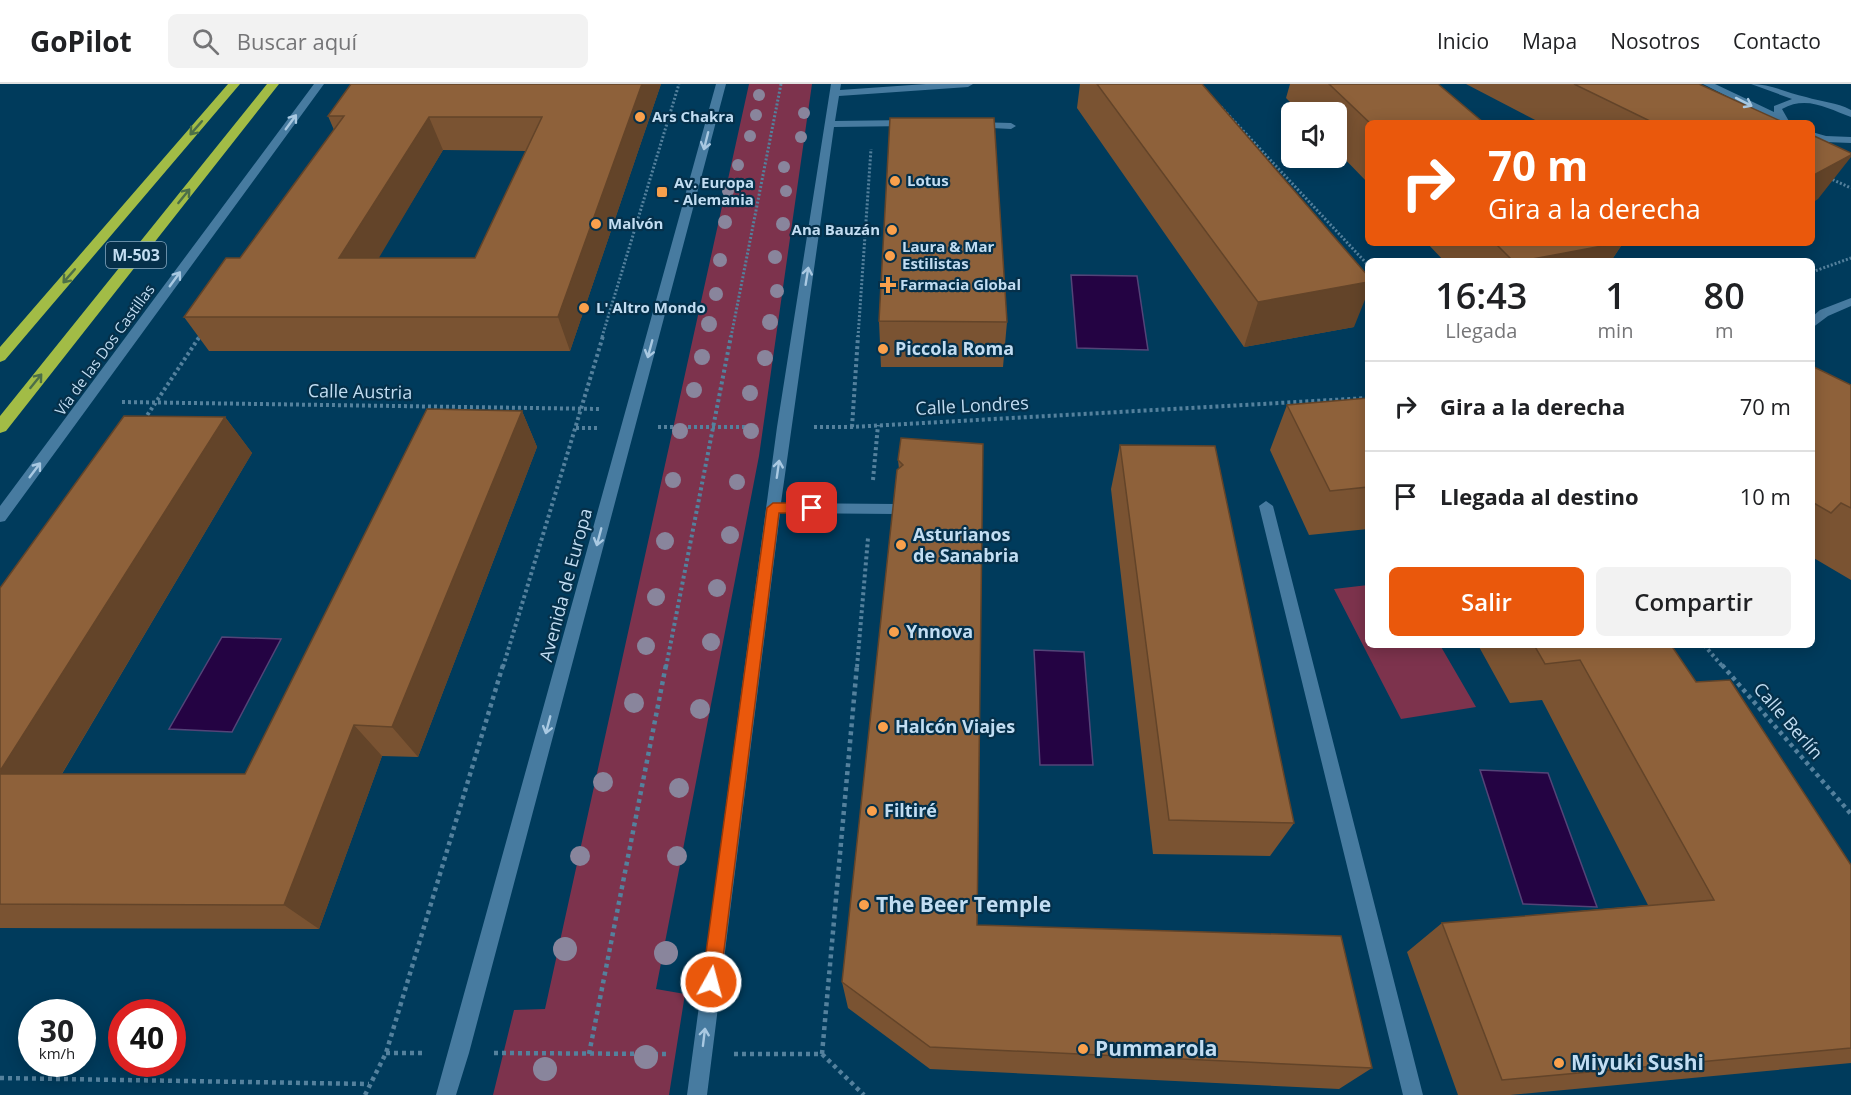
<!DOCTYPE html>
<html lang="es">
<meta charset="utf-8">
<style>
:root{--surface:#fff;--page:#f2f2f2;--text:#202124;--muted:#757577;--line:#e0e0e0;--accent:#ea580c}
body{margin:0;font-family:"Open Sans",sans-serif;background:var(--page);color:var(--text);height:100vh;display:flex;flex-direction:column;font-size:22px;white-space:nowrap}
*{box-sizing:border-box;margin:0}
p{font-size:20px;color:var(--muted)}
.icon{flex:none;width:33px;height:33px;fill:none;stroke:currentColor;stroke-width:2;stroke-linecap:round;stroke-linejoin:round}
.map{position:relative;flex:1;overflow:hidden}
.panel{position:absolute;left:1365px;top:174px;width:450px;height:390px;display:flex;flex-direction:column;background:var(--surface);border-radius:9px;box-shadow:0 3px 15px #0003}
.panel>*{flex:none}
.top-card{position:absolute;left:1365px;top:36px;width:450px;height:126px;border-radius:9px;box-shadow:0 3px 15px #0003;background:#ea580c;color:#fff;overflow:hidden}
.fabs{position:absolute;left:1281px;top:18px;display:grid;gap:12px}
.fabs a{display:grid;place-items:center;width:66px;height:66px;border-radius:9px;background:var(--surface);box-shadow:0 3px 15px #0003;font-size:30px}
.speed{position:absolute;left:18px;top:915px;display:flex;gap:12px;font-size:30px;font-weight:700;text-align:center}
.speed>*{display:grid;place-content:center;width:78px;height:78px;border-radius:50%;background:var(--surface);box-shadow:0 3px 15px #0003;line-height:1}
.speed small{font-size:15px;font-weight:400}
.speed .limit{border:9px solid #d22;background:#fff;color:#111}
.pin{position:absolute;display:grid;place-items:center;width:51px;height:51px;color:#fff;margin:-26px;border-radius:12px;box-shadow:0 3px 9px #0006}
.me{position:absolute;width:66px;margin:-33px;rotate:7deg;stroke-linejoin:round;filter:drop-shadow(0 0 4px #0008)}
.turn{display:flex;align-items:center;gap:21px;height:126px;padding:0 24px;font-size:27px}
.turn .icon{width:78px;height:78px;stroke-width:2.5}
.turn b{display:block;font-size:42px;line-height:51px}
.eta{display:flex;justify-content:space-evenly;align-items:center;height:102px;text-align:center}
.eta b{font-size:36px;font-weight:600;line-height:42px}
.primary-button{display:flex;gap:12px;margin-top:auto;padding:12px 24px}
.primary-button a{flex:1;height:69px;border-radius:9px;background:var(--accent);color:#fff;font-size:24px;font-weight:600;line-height:69px;text-align:center}
.primary-button a+a{background:var(--page);color:var(--text)}
ul{padding:0;list-style:none}
li{display:flex;align-items:center;gap:18px;height:90px;padding:0 24px;border-top:2px solid var(--line)}
li div{flex:1}
li b{display:block;font-size:22px}
li em{font-style:normal}
header{display:flex;align-items:center;gap:36px;box-sizing:border-box;height:84px;padding:0 30px;background:var(--surface);border-bottom:2px solid var(--line)}
header strong{font-size:28px}
nav{display:flex;gap:33px;margin-inline-start:auto;font-size:21px}
.search{width:420px;height:54px;background:var(--page);display:flex;align-items:center;gap:15px;box-sizing:border-box;padding:0 21px;border-radius:9px;color:var(--muted);font-size:22px}
.map>svg:first-child{display:block}
.green{fill:#7d334d}
.water{fill:#240343;stroke:#534478;stroke-width:1.5}
.lines{fill:none;stroke-linecap:round;stroke-linejoin:round}
.path-far2{stroke:#54819d;stroke-width:3;stroke-dasharray:2 2;stroke-linecap:butt}
.path-far1{stroke:#54819d;stroke-width:4;stroke-dasharray:3 3;stroke-linecap:butt}
.path{stroke:#54819d;stroke-width:4.5;stroke-dasharray:4 4;stroke-linecap:butt}
.minor{fill:#477ba0;fill-rule:evenodd}
.highway{fill:#a2bc46;fill-rule:evenodd}
.tree{fill:#89859c}
.wall{fill:#7a5332;fill-rule:evenodd}
.shaded-wall{fill:#634429}
.building{fill:#8e613a;stroke:#634429;stroke-width:1.5;fill-rule:evenodd}
.oneway{stroke:#a9c9e2}
.oneway2{stroke:#4c6f48}
.route{fill:#ea580c;stroke:#983908;stroke-width:1.5}
.poi-dot{fill:#f9a04c;stroke:#05304a;stroke-width:2}
.labels{text-anchor:middle;stroke-width:4.5;stroke-linejoin:round;paint-order:stroke}
.far-poi-label{font-size:15px;font-weight:bold;fill:#c2ddf2;stroke:#05304a;text-anchor:start}
.far-street-label{font-size:15px;fill:#c2ddf2;stroke:#05304a}
.shield{fill:#05304a;stroke:#89a9c0;stroke-width:1.5}
.shield-label{font-size:16px;font-weight:bold;fill:#c2ddf2}
.poi-label{font-size:18px;font-weight:bold;fill:#c2ddf2;stroke:#05304a;text-anchor:start}
.street-label{font-size:18px;fill:#c2ddf2;stroke:#05304a}
.near-poi-label{font-size:21px;font-weight:bold;fill:#c2ddf2;stroke:#05304a;text-anchor:start}
</style>
<header>
<strong>GoPilot</strong>
<div class="search"><svg class="icon" aria-label="search" viewBox="0 0 24 24"><circle cx="10" cy="10" r="6"/><path d="M15 15l6 6"/></svg>Buscar aquí</div>
<nav><a>Inicio</a><a>Mapa</a><a>Nosotros</a><a>Contacto</a></nav>
</header>
<div class="map">
<svg width="1851" height="1011" viewBox="0 0 1851 1011">
<rect width="100%" height="100%" fill="#003b5c"/>
<!-- green -->
<path class="green" d="M 749,0 L 812,0 L 759,372 L 656,905 L 685,910 L 669,1011 L 493,1011 L 514,926 L 545,925 Z
M 1368,501 L 1368,561 L 1440,561 L 1476,623 L 1401,635 L 1334,505 Z"/>
<!-- water -->
<path class="water" d="M 1071,191 L 1137,192 L 1148,266 L 1077,264 Z
M 222,553 L 281,555 L 232,648 L 169,645 Z
M 1034,566 L 1084,568 L 1093,681 L 1040,681 Z
M 1480,686 L 1548,689 L 1597,823 L 1523,820 Z"/>
<g class="lines">
<!-- path-far2 -->
<path class="path-far2" d="M 1221,23 L 1368,181
M 1829,94 L 1851,104
M 1812,188 L 1851,174
M 199,253 L 201,250
M 602,253 L 679,0
M 731,253 L 781,0
M 858,253 L 871,65"/>
<!-- path-far1 -->
<path class="path-far1" d="M 122,318 L 601,325
M 144,336 L 200,252
M 658,343 L 753,343
M 814,343 L 852,343 L 1368,314
M 852,343 L 858,252
M 576,344 L 597,344
M 873,396 L 878,341
M 1704,561 L 1723,583
M 503,583 L 603,252
M 666,583 L 731,252
M 857,583 L 868,454"/>
<!-- path -->
<path class="path" d="M 1722,581 L 1851,730
M 386,969 L 424,969
M 494,969 L 670,970
M 589,970 L 666,581
M 734,970 L 822,970 L 864,1011
M 822,970 L 857,581
M 0,994 L 369,1000
M 365,1011 L 386,969 L 503,581"/>
<!-- minor -->
<path class="minor" d="M 314,0 L 324,0 L 5,437 L 0,438 L 0,422 Z
M 716,0 L 726,0 L 469,969 L 456,1011 L 436,1011 Z
M 831,0 L 841,0 L 840,6 L 926,0 L 973,0 L 968,3 L 839,12 L 835,37 L 909,36 L 914,39 L 909,42 L 834,43 L 781,419 L 895,420 L 902,425 L 895,430 L 780,429 L 707,1011 L 687,1011 L 777,343 Z
M 1703,0 L 1715,0 L 1774,28 L 1774,22 L 1792,15 L 1751,0 C 1771,0 1787,9 1806,13 C 1822,18 1836,18 1851,26 L 1851,33 C 1828,25 1807,11 1782,25 L 1790,39 L 1780,39 Z
M 975,38 L 1011,39 L 1016,42 L 1011,45 L 972,43 L 972,39 Z
M 1812,48 L 1826,52 L 1851,53 L 1851,59 L 1825,58 L 1812,54 Z
M 1851,214 L 1851,222 L 1828,232 L 1812,244 L 1812,233 L 1820,226 Z
M 1266,417 L 1273,422 L 1423,1011 L 1403,1011 L 1259,422 Z"/>
<!-- highway -->
<path class="highway" d="M 228,0 L 240,0 L 5,276 L 0,278 L 0,263 Z
M 267,0 L 279,0 L 6,347 L 0,349 L 0,332 Z"/>
</g>
<!-- trees -->
<g class="tree">
<circle cx="759" cy="11" r="6"/>
<circle cx="804" cy="29" r="6"/>
<circle cx="756" cy="31" r="6"/>
<circle cx="750" cy="52" r="6"/>
<circle cx="801" cy="53" r="6"/>
<circle cx="738" cy="81" r="6"/>
<circle cx="784" cy="83" r="6"/>
<circle cx="728" cy="107" r="6"/>
<circle cx="786" cy="107" r="6"/>
<circle cx="725" cy="138" r="7"/>
<circle cx="783" cy="140" r="7"/>
<circle cx="775" cy="173" r="7"/>
<circle cx="720" cy="176" r="7"/>
<circle cx="777" cy="207" r="7"/>
<circle cx="716" cy="210" r="7"/>
<circle cx="770" cy="238" r="8"/>
<circle cx="709" cy="240" r="8"/>
<circle cx="702" cy="273" r="8"/>
<circle cx="765" cy="274" r="8"/>
<circle cx="694" cy="306" r="8"/>
<circle cx="750" cy="309" r="8"/>
<circle cx="680" cy="347" r="8"/>
<circle cx="751" cy="347" r="8"/>
<circle cx="673" cy="396" r="8"/>
<circle cx="737" cy="398" r="8"/>
<circle cx="730" cy="451" r="9"/>
<circle cx="665" cy="457" r="9"/>
<circle cx="717" cy="504" r="9"/>
<circle cx="656" cy="513" r="9"/>
<circle cx="711" cy="558" r="9"/>
<circle cx="646" cy="562" r="9"/>
<circle cx="634" cy="619" r="10"/>
<circle cx="700" cy="625" r="10"/>
<circle cx="603" cy="698" r="10"/>
<circle cx="679" cy="704" r="10"/>
<circle cx="580" cy="772" r="10"/>
<circle cx="677" cy="772" r="10"/>
<circle cx="565" cy="865" r="12"/>
<circle cx="666" cy="869" r="12"/>
<circle cx="646" cy="973" r="12"/>
<circle cx="545" cy="985" r="12"/>
</g>
<!-- wall -->
<path class="wall" d="M 351,0 L 661,0 L 570,267 L 209,267 L 184,233 L 240,174 L 334,46 L 328,32 ZM 443,66 L 526,67 L 475,174 L 378,174 Z
M 1080,0 L 1202,0 L 1354,243 L 1244,263 L 1077,24 Z
M 1290,0 L 1438,0 L 1484,39 L 1368,39 L 1368,99 L 1336,66 L 1336,28 L 1300,28 L 1286,14 Z
M 1466,0 L 1699,0 L 1785,39 L 1541,39 Z
M 1427,159 L 1623,159 L 1611,177 L 1444,177 Z
M 879,237 L 1007,238 L 1003,283 L 881,283 Z
M 1812,282 L 1851,301 L 1851,496 L 1812,473 Z
M 1368,314 L 1368,445 L 1309,451 L 1270,366 L 1287,321 Z
M 522,327 L 537,363 L 418,673 L 382,672 L 319,845 L 0,844 L 0,504 L 225,333 L 252,369 L 62,690 L 245,690 Z
M 901,354 L 977,841 L 1372,984 L 1339,1005 L 930,985 L 848,924 L 842,898 L 899,385 L 898,376 Z
M 1120,361 L 1294,739 L 1270,772 L 1153,770 L 1111,405 Z
M 1478,561 L 1671,561 L 1696,598 L 1851,781 L 1851,979 L 1510,1011 L 1458,1011 L 1407,868 L 1442,839 L 1648,821 L 1542,616 L 1510,619 Z"/>
<!-- shaded-wall -->
<path class="shaded-wall" d="M 642,0 L 661,0 L 570,267 L 558,233 Z
M 429,33 L 443,66 L 358,209 L 339,174 Z
M 1851,71 L 1851,73 L 1818,115 L 1812,119 L 1812,92 Z
M 1618,159 L 1623,159 L 1611,177 L 1522,177 Z
M 1368,198 L 1368,208 L 1354,243 L 1244,263 L 1258,218 Z
M 522,327 L 537,363 L 418,673 L 392,643 Z
M 225,333 L 252,369 L 45,718 L 0,690 L 0,687 Z
M 354,641 L 382,672 L 319,845 L 284,821 Z"/>
<!-- building -->
<path class="building" d="M 351,0 L 642,0 L 558,233 L 184,233 L 226,174 L 240,174 L 344,32 L 328,32 ZM 429,33 L 542,33 L 475,174 L 339,174 Z
M 1097,0 L 1202,0 L 1368,192 L 1368,198 L 1258,218 Z
M 1329,0 L 1438,0 L 1484,39 L 1370,39 Z
M 1574,0 L 1699,0 L 1785,39 L 1654,39 Z
M 890,34 L 994,34 L 1007,238 L 879,237 Z
M 1812,51 L 1851,69 L 1851,71 L 1812,92 Z
M 1495,159 L 1618,159 L 1522,177 L 1513,177 Z
M 1812,282 L 1851,301 L 1851,424 L 1841,419 L 1831,429 L 1812,418 Z
M 1368,314 L 1368,403 L 1330,407 L 1287,321 Z
M 427,325 L 522,327 L 392,643 L 354,641 L 284,821 L 0,820 L 0,690 L 245,690 Z
M 124,332 L 225,333 L 0,687 L 0,504 Z
M 901,354 L 983,360 L 977,841 L 1341,852 L 1372,984 L 930,963 L 842,898 L 897,386 L 903,381 L 898,376 Z
M 1120,361 L 1215,362 L 1294,739 L 1169,736 Z
M 1534,561 L 1671,561 L 1696,598 L 1730,596 L 1851,781 L 1851,964 L 1502,996 L 1442,839 L 1714,816 L 1580,576 L 1545,580 Z"/>
<!-- one-way arrows -->
<defs><path id="oneway-shaft" d="M-6 0H5M1.5-3L5.5 0L1.5 3" fill="none" stroke-width="1.6" stroke-linecap="round" stroke-linejoin="round" transform="scale(1.5)"/></defs>
<g class="oneway">
<use href="#oneway-shaft" transform="translate(1744 18) rotate(27)"/>
<use href="#oneway-shaft" transform="translate(291 38) rotate(-54)"/>
<use href="#oneway-shaft" transform="translate(706 57) rotate(104)"/>
<use href="#oneway-shaft" transform="translate(807 192) rotate(-81)"/>
<use href="#oneway-shaft" transform="translate(175 195) rotate(-54)"/>
<use href="#oneway-shaft" transform="translate(650 265) rotate(105)"/>
<use href="#oneway-shaft" transform="translate(778 385) rotate(-82)"/>
<use href="#oneway-shaft" transform="translate(35 386) rotate(-53)"/>
<use href="#oneway-shaft" transform="translate(599 453) rotate(105)"/>
<use href="#oneway-shaft" transform="translate(548 641) rotate(105)"/>
<use href="#oneway-shaft" transform="translate(704 953) rotate(-83)"/>
</g>
<g class="oneway2">
<use href="#oneway-shaft" transform="translate(196 44) rotate(131)"/>
<use href="#oneway-shaft" transform="translate(184 112) rotate(-51)"/>
<use href="#oneway-shaft" transform="translate(69 192) rotate(131)"/>
<use href="#oneway-shaft" transform="translate(36 297) rotate(-51)"/>
</g>
<!-- route -->
<path class="route" d="M 773,419 L 812,419 L 819,424 L 812,429 L 779,429 L 720,898 L 717,905 L 711,907 L 705,905 L 702,898 L 767,424 Z"/>
<!-- markers -->
<g class="poi-dot">
<circle cx="640" cy="33" r="6"/>
<circle cx="895" cy="97" r="6"/>
<rect x="656" y="102" width="12" height="12" rx="3"/>
<circle cx="596" cy="140" r="6"/>
<circle cx="892" cy="146" r="6"/>
<circle cx="890" cy="172" r="6"/>
<path d="M885 192h6v6h6v6h-6v6h-6v-6h-6v-6h6z"/>
<circle cx="584" cy="224" r="6"/>
<circle cx="883" cy="265" r="6"/>
<circle cx="901" cy="461" r="6"/>
<circle cx="894" cy="548" r="6"/>
<circle cx="883" cy="643" r="6"/>
<circle cx="872" cy="727" r="6"/>
<circle cx="864" cy="821" r="6"/>
<circle cx="1083" cy="965" r="6"/>
<circle cx="1559" cy="979" r="6"/>
</g>
<g class="labels">
<!-- far-poi labels -->
<g class="far-poi-label">
<text x="652" y="38">Ars Chakra</text>
<text x="907" y="102">Lotus</text>
<text x="674" y="104">Av. Europa<tspan x="674" dy="17">- Alemania</tspan></text>
<text x="608" y="145">Malvón</text>
<text x="880" y="151" text-anchor="end">Ana Bauzán</text>
<text x="902" y="168">Laura &amp; Mar<tspan x="902" dy="17">Estilistas</tspan></text>
<text x="900" y="206">Farmacia Global</text>
<text x="596" y="229">L' Altro Mondo</text>
</g>
<!-- far-street labels -->
<g class="far-street-label">
<text transform="translate(105 266) rotate(-54)" y="5">Vía de las Dos Castillas</text>
</g>
<!-- shield labels -->
<rect class="shield" x="106" y="158" width="60" height="26" rx="4.5"/>
<g class="shield-label">
<text x="136" y="177">M-503</text>
</g>
<!-- poi labels -->
<g class="poi-label">
<text x="895" y="271">Piccola Roma</text>
<text x="913" y="457">Asturianos<tspan x="913" dy="21">de Sanabria</tspan></text>
<text x="906" y="554">Ynnova</text>
<text x="895" y="649">Halcón Viajes</text>
<text x="884" y="733">Filtiré</text>
</g>
<!-- street labels -->
<g class="street-label">
<text transform="translate(360 308) rotate(1)" y="6">Calle Austria</text>
<text transform="translate(972 322) rotate(-3)" y="6">Calle Londres</text>
<text transform="translate(566 501) rotate(-75)" y="6">Avenida de Europa</text>
<text transform="translate(1788 637) rotate(49)" y="6">Calle Berlín</text>
</g>
<!-- near-poi labels -->
<g class="near-poi-label">
<text x="876" y="828">The Beer Temple</text>
<text x="1095" y="972">Pummarola</text>
<text x="1571" y="986">Miyuki Sushi</text>
</g>
</g>
</svg>
<div class="fabs">
<a><svg class="icon" aria-label="sound" viewBox="0 0 24 24"><path d="M4 9h4l5-4v14l-5-4H4zM17 9q2 3 0 6"/></svg></a>
</div>
<div class="speed"><div>30<small>km/h</small></div><div class="limit">40</div></div>
<div class="pin" style="left:812px;top:424px;background:#d93025"><svg class="icon" aria-label="arrive" viewBox="0 0 24 24"><path d="M6 21V4h12l-3 4 3 4H6"/></svg></div>
<svg class="me" style="left:711px;top:898px" viewBox="-20 -20 40 40"><circle r="17" fill="#ea580c" stroke="#fff" stroke-width="3"/><path d="M0-11L8 9 0 5-8 9z" fill="#fff"/></svg>
<div class="top-card">
<div class="turn"><svg class="icon" aria-label="right" viewBox="0 0 24 24"><path d="M7 20v-9h11M14 6l5 5-5 5"/></svg><div><b>70 m</b>Gira a la derecha</div></div>
</div>
<section class="panel">
<div class="eta">
<div><b>16:43</b><p>Llegada</p></div>
<div><b>1</b><p>min</p></div>
<div><b>80</b><p>m</p></div>
</div>
<ul>
<li><svg class="icon" aria-label="right" viewBox="0 0 24 24"><path d="M7 20v-9h11M14 6l5 5-5 5"/></svg><div><b>Gira a la derecha</b></div><em>70 m</em></li>
<li><svg class="icon" aria-label="arrive" viewBox="0 0 24 24"><path d="M6 21V4h12l-3 4 3 4H6"/></svg><div><b>Llegada al destino</b></div><em>10 m</em></li>
</ul>
<div class="primary-button"><a>Salir</a><a>Compartir</a></div>
</section>
</div>
